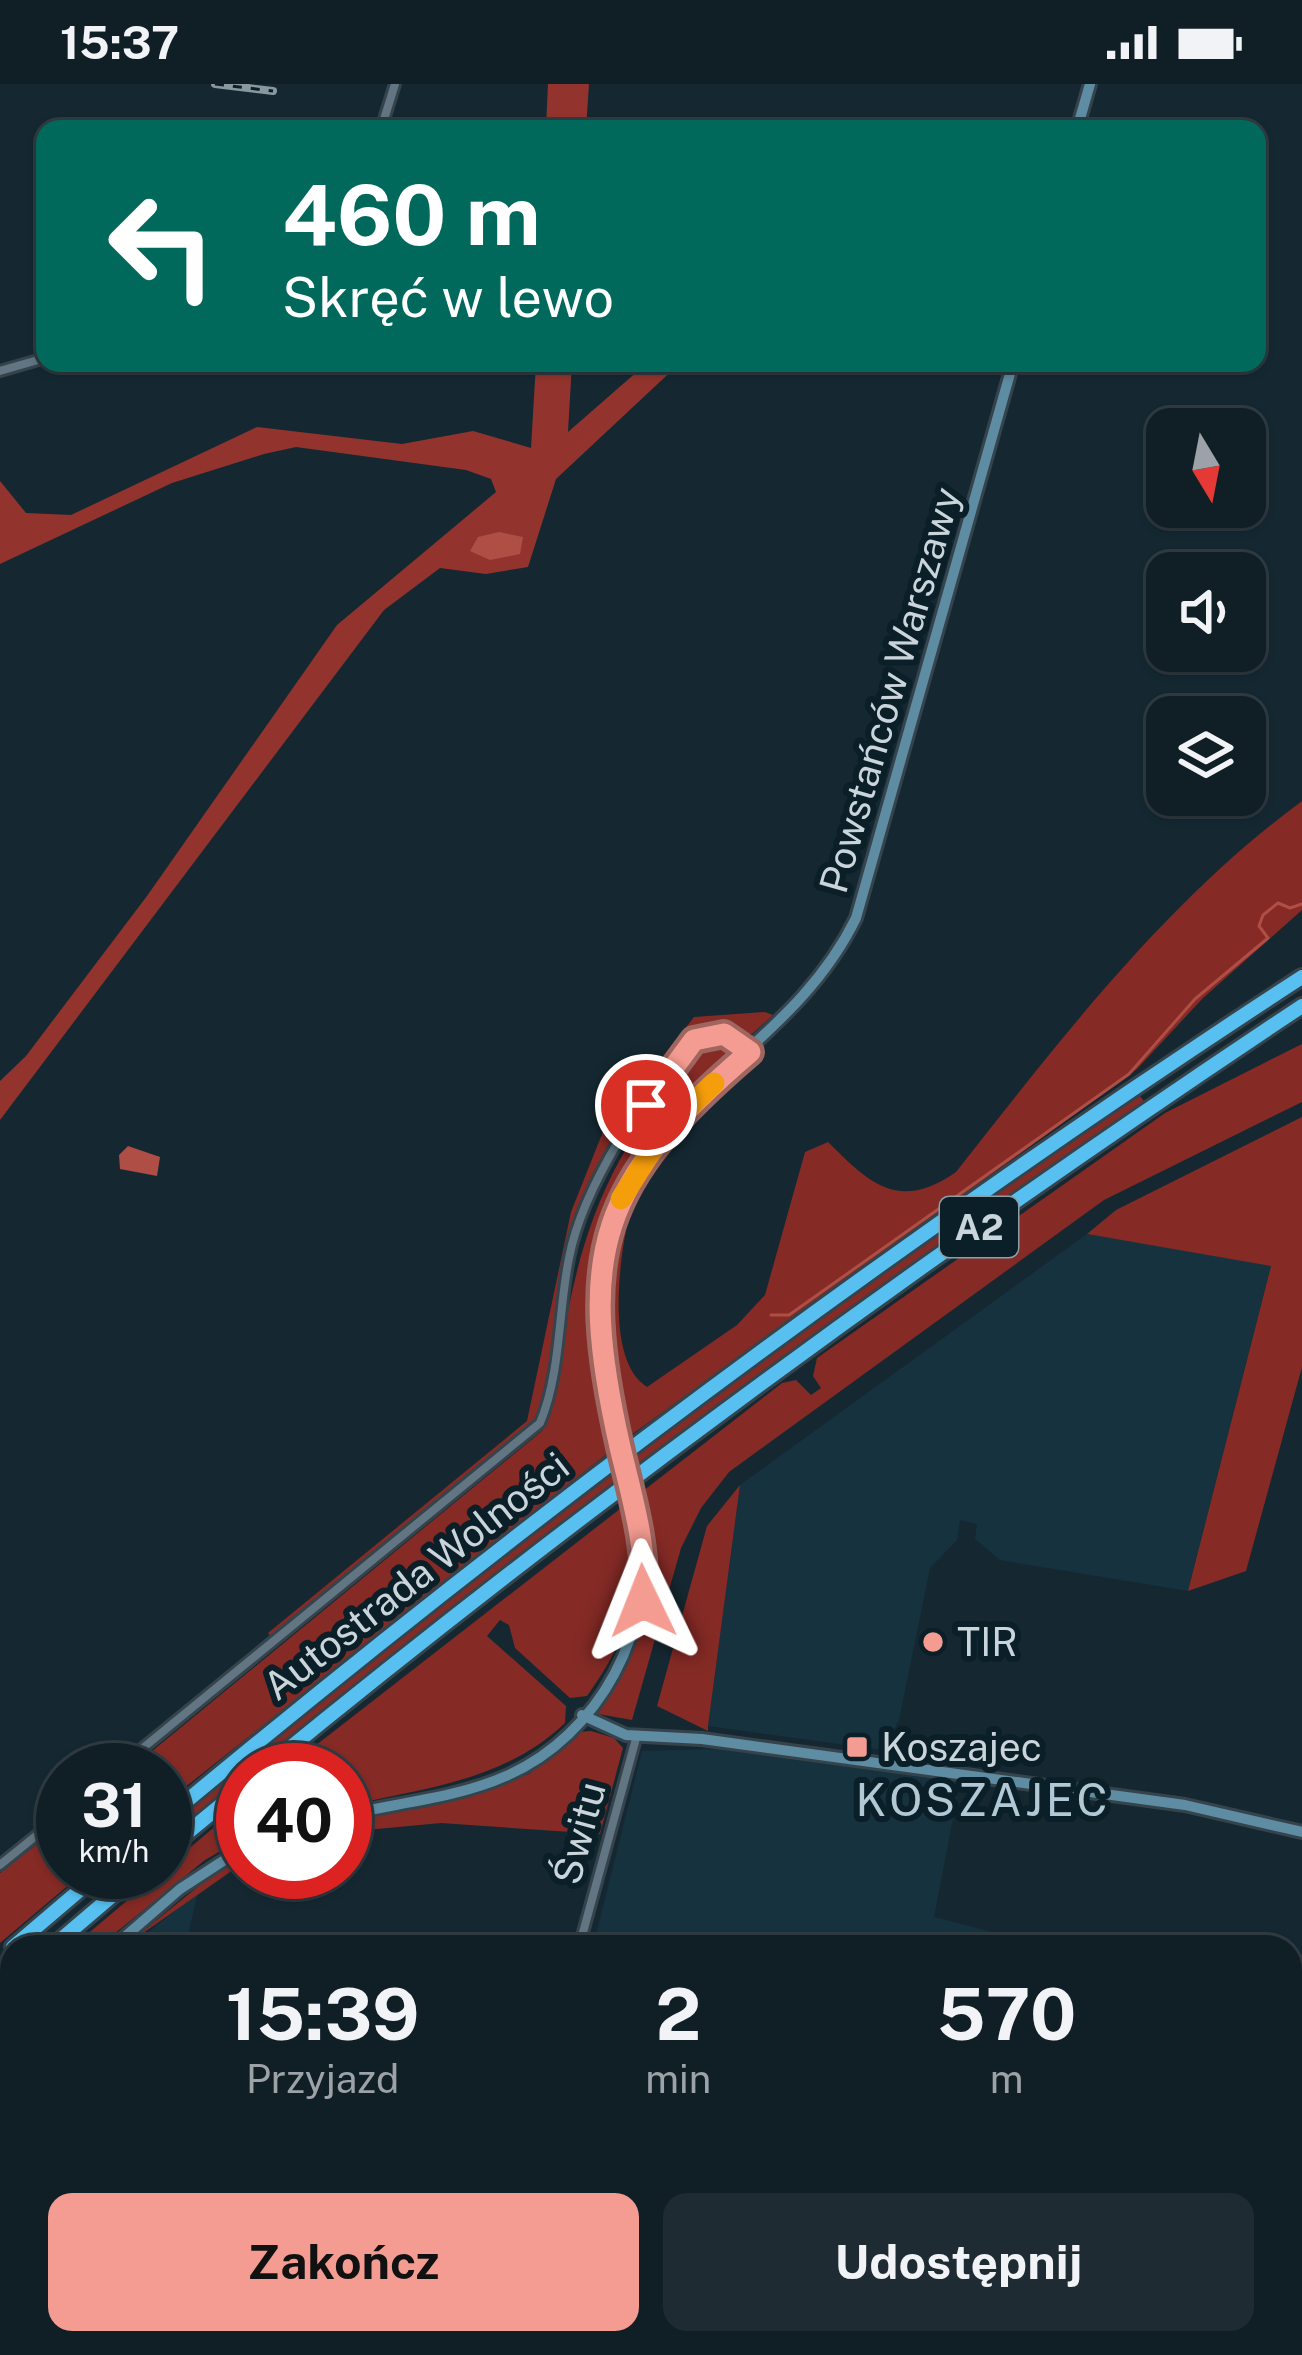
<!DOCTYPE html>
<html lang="pl">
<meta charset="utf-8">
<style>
:root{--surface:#101e26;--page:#1e2b32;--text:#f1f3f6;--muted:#9ca2a7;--line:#303c43;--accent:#f59c92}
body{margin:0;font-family:"Public Sans",sans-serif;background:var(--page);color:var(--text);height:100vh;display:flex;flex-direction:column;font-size:45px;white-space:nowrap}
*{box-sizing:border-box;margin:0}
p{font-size:39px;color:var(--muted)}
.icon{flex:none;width:66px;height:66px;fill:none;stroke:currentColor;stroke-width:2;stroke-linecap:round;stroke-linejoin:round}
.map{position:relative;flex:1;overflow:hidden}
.details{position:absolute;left:0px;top:1851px;width:1302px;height:420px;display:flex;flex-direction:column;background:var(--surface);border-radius:36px 36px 0 0;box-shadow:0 3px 9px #0004,0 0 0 3px var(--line)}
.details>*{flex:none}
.guide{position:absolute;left:36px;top:36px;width:1230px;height:252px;border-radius:24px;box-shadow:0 3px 9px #0004,0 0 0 3px var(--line);background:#00695c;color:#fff;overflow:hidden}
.needle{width:78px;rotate:170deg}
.tools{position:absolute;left:1146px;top:324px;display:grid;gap:24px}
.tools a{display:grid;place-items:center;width:120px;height:120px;border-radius:24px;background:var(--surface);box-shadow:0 3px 9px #0004,0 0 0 3px var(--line);font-size:60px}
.speed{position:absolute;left:36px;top:1659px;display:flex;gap:24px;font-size:60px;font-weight:700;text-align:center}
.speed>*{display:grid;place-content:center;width:156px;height:156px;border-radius:50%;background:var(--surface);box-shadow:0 3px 9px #0004,0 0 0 3px var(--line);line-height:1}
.speed small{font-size:30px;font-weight:400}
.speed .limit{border:18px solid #d22;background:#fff;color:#111}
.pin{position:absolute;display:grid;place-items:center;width:102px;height:102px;color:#fff;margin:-51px;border:6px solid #fff;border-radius:50%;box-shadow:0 3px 12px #0007}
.me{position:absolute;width:132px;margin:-66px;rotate:358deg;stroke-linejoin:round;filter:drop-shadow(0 0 9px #0008)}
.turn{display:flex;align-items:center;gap:42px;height:252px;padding:0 48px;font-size:54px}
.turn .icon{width:156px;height:156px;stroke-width:2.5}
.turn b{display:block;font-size:84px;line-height:102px}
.eta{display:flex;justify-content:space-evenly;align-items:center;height:204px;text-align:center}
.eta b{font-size:72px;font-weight:700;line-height:84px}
.button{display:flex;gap:24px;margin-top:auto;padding:24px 48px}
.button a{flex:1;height:138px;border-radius:24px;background:var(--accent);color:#111;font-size:48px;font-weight:700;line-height:138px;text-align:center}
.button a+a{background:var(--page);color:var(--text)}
.status{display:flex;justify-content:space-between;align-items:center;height:84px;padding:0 60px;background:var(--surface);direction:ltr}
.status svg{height:33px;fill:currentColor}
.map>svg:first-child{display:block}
.built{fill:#16323f}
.green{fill:#852a25}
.forest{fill:#92342d}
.water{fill:#af4e45}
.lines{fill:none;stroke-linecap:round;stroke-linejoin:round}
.stream{stroke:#af4e45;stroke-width:3}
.street-casing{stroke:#35444c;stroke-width:14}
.secondary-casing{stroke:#35444c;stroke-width:16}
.highway-casing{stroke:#35444c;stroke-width:20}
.street{stroke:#617682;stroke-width:8}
.secondary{stroke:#5e8ca3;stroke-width:10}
.highway{stroke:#57c0f1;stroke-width:14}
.rail-casing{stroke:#89979f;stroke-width:8}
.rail{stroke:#0b1f28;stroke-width:3;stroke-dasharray:9;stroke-linecap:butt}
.secondary-bridge-casing{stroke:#35444c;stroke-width:16;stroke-linecap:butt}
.secondary-bridge{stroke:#5e8ca3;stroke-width:10}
.route-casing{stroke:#9f655f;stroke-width:30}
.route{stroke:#f59c92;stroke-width:21}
.slow{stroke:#f59e0b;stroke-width:21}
.poi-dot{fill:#f59c92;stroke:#0b1f28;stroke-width:4.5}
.labels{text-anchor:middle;stroke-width:12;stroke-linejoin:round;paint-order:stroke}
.shield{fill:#0b1f28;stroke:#909ea5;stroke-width:3}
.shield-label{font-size:36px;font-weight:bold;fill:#c9d4db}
.street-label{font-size:39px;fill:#c9d4db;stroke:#0b1f28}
.poi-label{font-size:39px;fill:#c9d4db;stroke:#0b1f28;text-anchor:start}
.quarter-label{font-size:45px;letter-spacing:3px;fill:#b1c8d5;stroke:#0b1f28}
</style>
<div class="status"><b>15:37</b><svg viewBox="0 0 49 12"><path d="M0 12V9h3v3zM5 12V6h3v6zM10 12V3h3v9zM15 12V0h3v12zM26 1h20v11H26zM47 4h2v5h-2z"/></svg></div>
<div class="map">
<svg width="1302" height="2271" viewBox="0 0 1302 2271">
<rect width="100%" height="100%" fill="#152832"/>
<!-- built -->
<path class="built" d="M 1087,1150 L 1271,1181 L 1188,1507 L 1000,1476 L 975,1455 L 977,1440 L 960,1436 L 957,1456 L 930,1484 L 899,1636 L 883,1666 L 708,1642 L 740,1401 Z
M 719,1665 L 960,1698 L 934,1833 L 1019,1855 L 1066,1857 L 1065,1863 L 593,1863 L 642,1667 Z
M 198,1808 L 186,1859 L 140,1855 Z
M 1290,1999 L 1302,2000 L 1302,2176 L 1290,2175 Z
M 1302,2204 L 1302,2271 L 898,2271 L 968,2259 L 1290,2259 L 1290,2206 Z"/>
<!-- green -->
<path class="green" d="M 1302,717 L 1302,826 L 1203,914 L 1137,985 L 627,1354 L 165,1719 L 165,1686 L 129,1686 L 542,1347 L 552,1324 C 574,1169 594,1086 699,964 L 713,959 L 726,969 C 711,998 675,1016 655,1042 C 581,1136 586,1222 605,1333 L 617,1324 C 603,1253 605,1194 624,1125 L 630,1127 C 620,1169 604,1276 647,1303 L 737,1241 L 765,1211 L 805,1068 L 828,1058 C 870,1100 899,1128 956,1088 C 1060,956 1165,818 1302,717 Z
M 765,928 L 773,931 L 752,950 L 702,946 L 683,955 L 589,1102 L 574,1139 L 540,1328 L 526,1347 L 272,1554 L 268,1549 L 527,1337 L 571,1128 L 602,1050 L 694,933 Z
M 1302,960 L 1302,1018 L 1104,1116 L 729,1388 L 701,1424 L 681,1464 L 632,1636 L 598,1630 L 651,1529 L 647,1437 L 631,1449 C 639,1522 628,1553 587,1612 L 570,1614 L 515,1564 L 509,1541 L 500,1536 L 487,1552 L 566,1622 L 565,1639 C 504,1697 425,1704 345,1722 L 345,1686 L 284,1686 L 782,1299 L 796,1296 L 811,1311 L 821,1304 L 813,1292 L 817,1274 L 1165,1029 Z
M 1140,1012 L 1146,1020 L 255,1686 L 243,1686 L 243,1696 L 165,1761 L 165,1742 L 400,1551 L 742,1290 L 1035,1080 Z
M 1302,1033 L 1302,1283 L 1246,1487 L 1188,1507 L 1271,1182 L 1087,1150 L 1116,1126 Z
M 740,1401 L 708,1642 L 708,1647 L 657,1622 L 707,1442 Z
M 591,1647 L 614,1654 L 623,1664 L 600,1750 L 441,1739 L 345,1748 L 345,1739 L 529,1690 L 578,1648 Z
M 243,1719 L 243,1754 L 205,1776 L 98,1863 L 72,1863 Z
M 63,1740 L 63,1788 L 84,1788 L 0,1859 L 0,1789 Z
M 243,1771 L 243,1779 L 126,1861 L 227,1779 Z
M 12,1962 L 12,2191 L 0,2196 L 0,1972 Z"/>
<!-- forest -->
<path class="forest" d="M 548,0 L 589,0 L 586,45 L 546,45 Z
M 536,279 L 572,279 L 568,348 L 647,279 L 680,279 L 556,395 L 528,483 L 486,490 L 440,484 L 384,526 L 0,1036 L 0,997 L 26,972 L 147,812 L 337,541 L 496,408 L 491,395 L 466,386 L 296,363 L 264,370 L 172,399 L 0,480 L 0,397 L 26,429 L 71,431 L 257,343 L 402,360 L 473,347 L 531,364 Z
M 356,2259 L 968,2259 L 898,2271 L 382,2271 Z"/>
<!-- water -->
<path class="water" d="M 499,448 L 523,453 L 520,470 L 490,476 L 470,467 L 478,453 Z
M 128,1062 L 160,1073 L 157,1092 L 120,1085 L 119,1071 Z"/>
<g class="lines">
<!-- stream -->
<path class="stream" d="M 771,1231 L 789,1231 L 1129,990 L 1195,915 L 1268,854 L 1259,842 L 1263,831 L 1278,819 L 1290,824 L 1302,820"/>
<defs>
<path id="street" d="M 381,45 L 395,0
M 0,287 L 45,274
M 116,1686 L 540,1339 C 561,1289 558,1228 569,1174 C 582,1105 645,1006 694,956 L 725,951 L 749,967
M 0,1781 L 63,1730
M 579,1863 L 637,1651"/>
<path id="secondary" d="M 1077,45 L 1090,0
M 612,1328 C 589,1224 594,1118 673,1037 C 738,968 813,922 856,834 L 1013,279
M 582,1631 L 626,1651 L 702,1655 L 1185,1721 L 1302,1748
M 345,1731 C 397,1719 457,1714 506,1692 C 599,1652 658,1542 639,1444
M 113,1863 L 180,1805 L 243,1764
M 0,1960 L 12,1950"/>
<path id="highway" d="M 263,1686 C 596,1413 944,1160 1302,922
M 165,1735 C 527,1433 907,1150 1302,893
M 165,1767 L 243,1703
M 13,1863 L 101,1788
M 52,1863 L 140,1788
M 0,1907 L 12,1897"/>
</defs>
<!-- street casing -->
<use href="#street" class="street-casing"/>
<!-- secondary casing -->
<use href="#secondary" class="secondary-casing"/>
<!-- highway casing -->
<use href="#highway" class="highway-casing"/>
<!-- street -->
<use href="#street" class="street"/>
<!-- secondary -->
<use href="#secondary" class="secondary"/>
<!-- highway -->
<use href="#highway" class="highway"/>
<defs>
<path id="rail" d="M 215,0 L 273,7"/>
</defs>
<!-- rail casing -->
<use href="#rail" class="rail-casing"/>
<!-- rail -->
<use href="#rail" class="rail"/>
<defs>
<path id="secondary-bridge" d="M 612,1328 L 639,1444"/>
</defs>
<!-- secondary-bridge casing -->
<use href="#secondary-bridge" class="secondary-bridge-casing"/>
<!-- secondary-bridge -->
<use href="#secondary-bridge" class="secondary-bridge"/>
</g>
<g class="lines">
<defs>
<path id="route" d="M 643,1517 C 648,1464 632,1414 620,1363 C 576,1169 599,1097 750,968 L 724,950 L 694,956 L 646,1021"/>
</defs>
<!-- route casing -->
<use href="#route" class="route-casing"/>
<!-- route -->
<use href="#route" class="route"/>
<!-- slow -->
<path class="slow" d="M 621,1115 L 664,1047 L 714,999"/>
</g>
<!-- markers -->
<g class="poi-dot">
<circle cx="933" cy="1558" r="12"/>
<rect x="845" y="1651" width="24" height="24" rx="6"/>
</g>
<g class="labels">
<!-- shield labels -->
<rect class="shield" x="940" y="1113" width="78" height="60" rx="9"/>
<g class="shield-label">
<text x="979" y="1156">A2</text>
</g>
<!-- street labels -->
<g class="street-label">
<text transform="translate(890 606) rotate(-74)" y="14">Powstańców Warszawy</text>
<text transform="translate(416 1492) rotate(-38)" y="14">Autostrada Wolności</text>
<text transform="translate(579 1749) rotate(-75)" y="14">Świtu</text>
</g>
<!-- poi labels -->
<g class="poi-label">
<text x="957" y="1572">TIR</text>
<text x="881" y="1677">Koszajec</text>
</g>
<!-- quarter labels -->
<g class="quarter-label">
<text x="983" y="1732">KOSZAJEC</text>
</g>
</g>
</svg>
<div class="tools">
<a><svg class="needle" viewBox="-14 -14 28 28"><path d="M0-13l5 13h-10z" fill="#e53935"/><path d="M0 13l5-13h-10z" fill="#9ca2a7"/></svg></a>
<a><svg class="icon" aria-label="sound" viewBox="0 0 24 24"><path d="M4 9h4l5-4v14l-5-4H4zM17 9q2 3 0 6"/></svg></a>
<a><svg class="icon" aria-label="layers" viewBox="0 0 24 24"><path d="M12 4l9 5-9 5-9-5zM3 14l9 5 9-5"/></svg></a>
</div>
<div class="speed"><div>31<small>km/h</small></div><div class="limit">40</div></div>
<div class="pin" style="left:646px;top:1021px;background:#d93025"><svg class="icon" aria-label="arrive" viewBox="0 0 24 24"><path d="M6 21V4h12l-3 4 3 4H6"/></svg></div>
<svg class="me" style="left:643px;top:1517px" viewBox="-20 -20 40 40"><path d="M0-17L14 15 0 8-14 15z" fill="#f59c92" stroke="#fff" stroke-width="4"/></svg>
<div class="guide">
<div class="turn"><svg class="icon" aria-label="left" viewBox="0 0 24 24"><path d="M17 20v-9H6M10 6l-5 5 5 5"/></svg><div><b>460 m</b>Skręć w lewo</div></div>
</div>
<section class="details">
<div class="eta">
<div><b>15:39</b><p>Przyjazd</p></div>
<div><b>2</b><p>min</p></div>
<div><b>570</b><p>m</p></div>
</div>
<div class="button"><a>Zakończ</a><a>Udostępnij</a></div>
</section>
</div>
